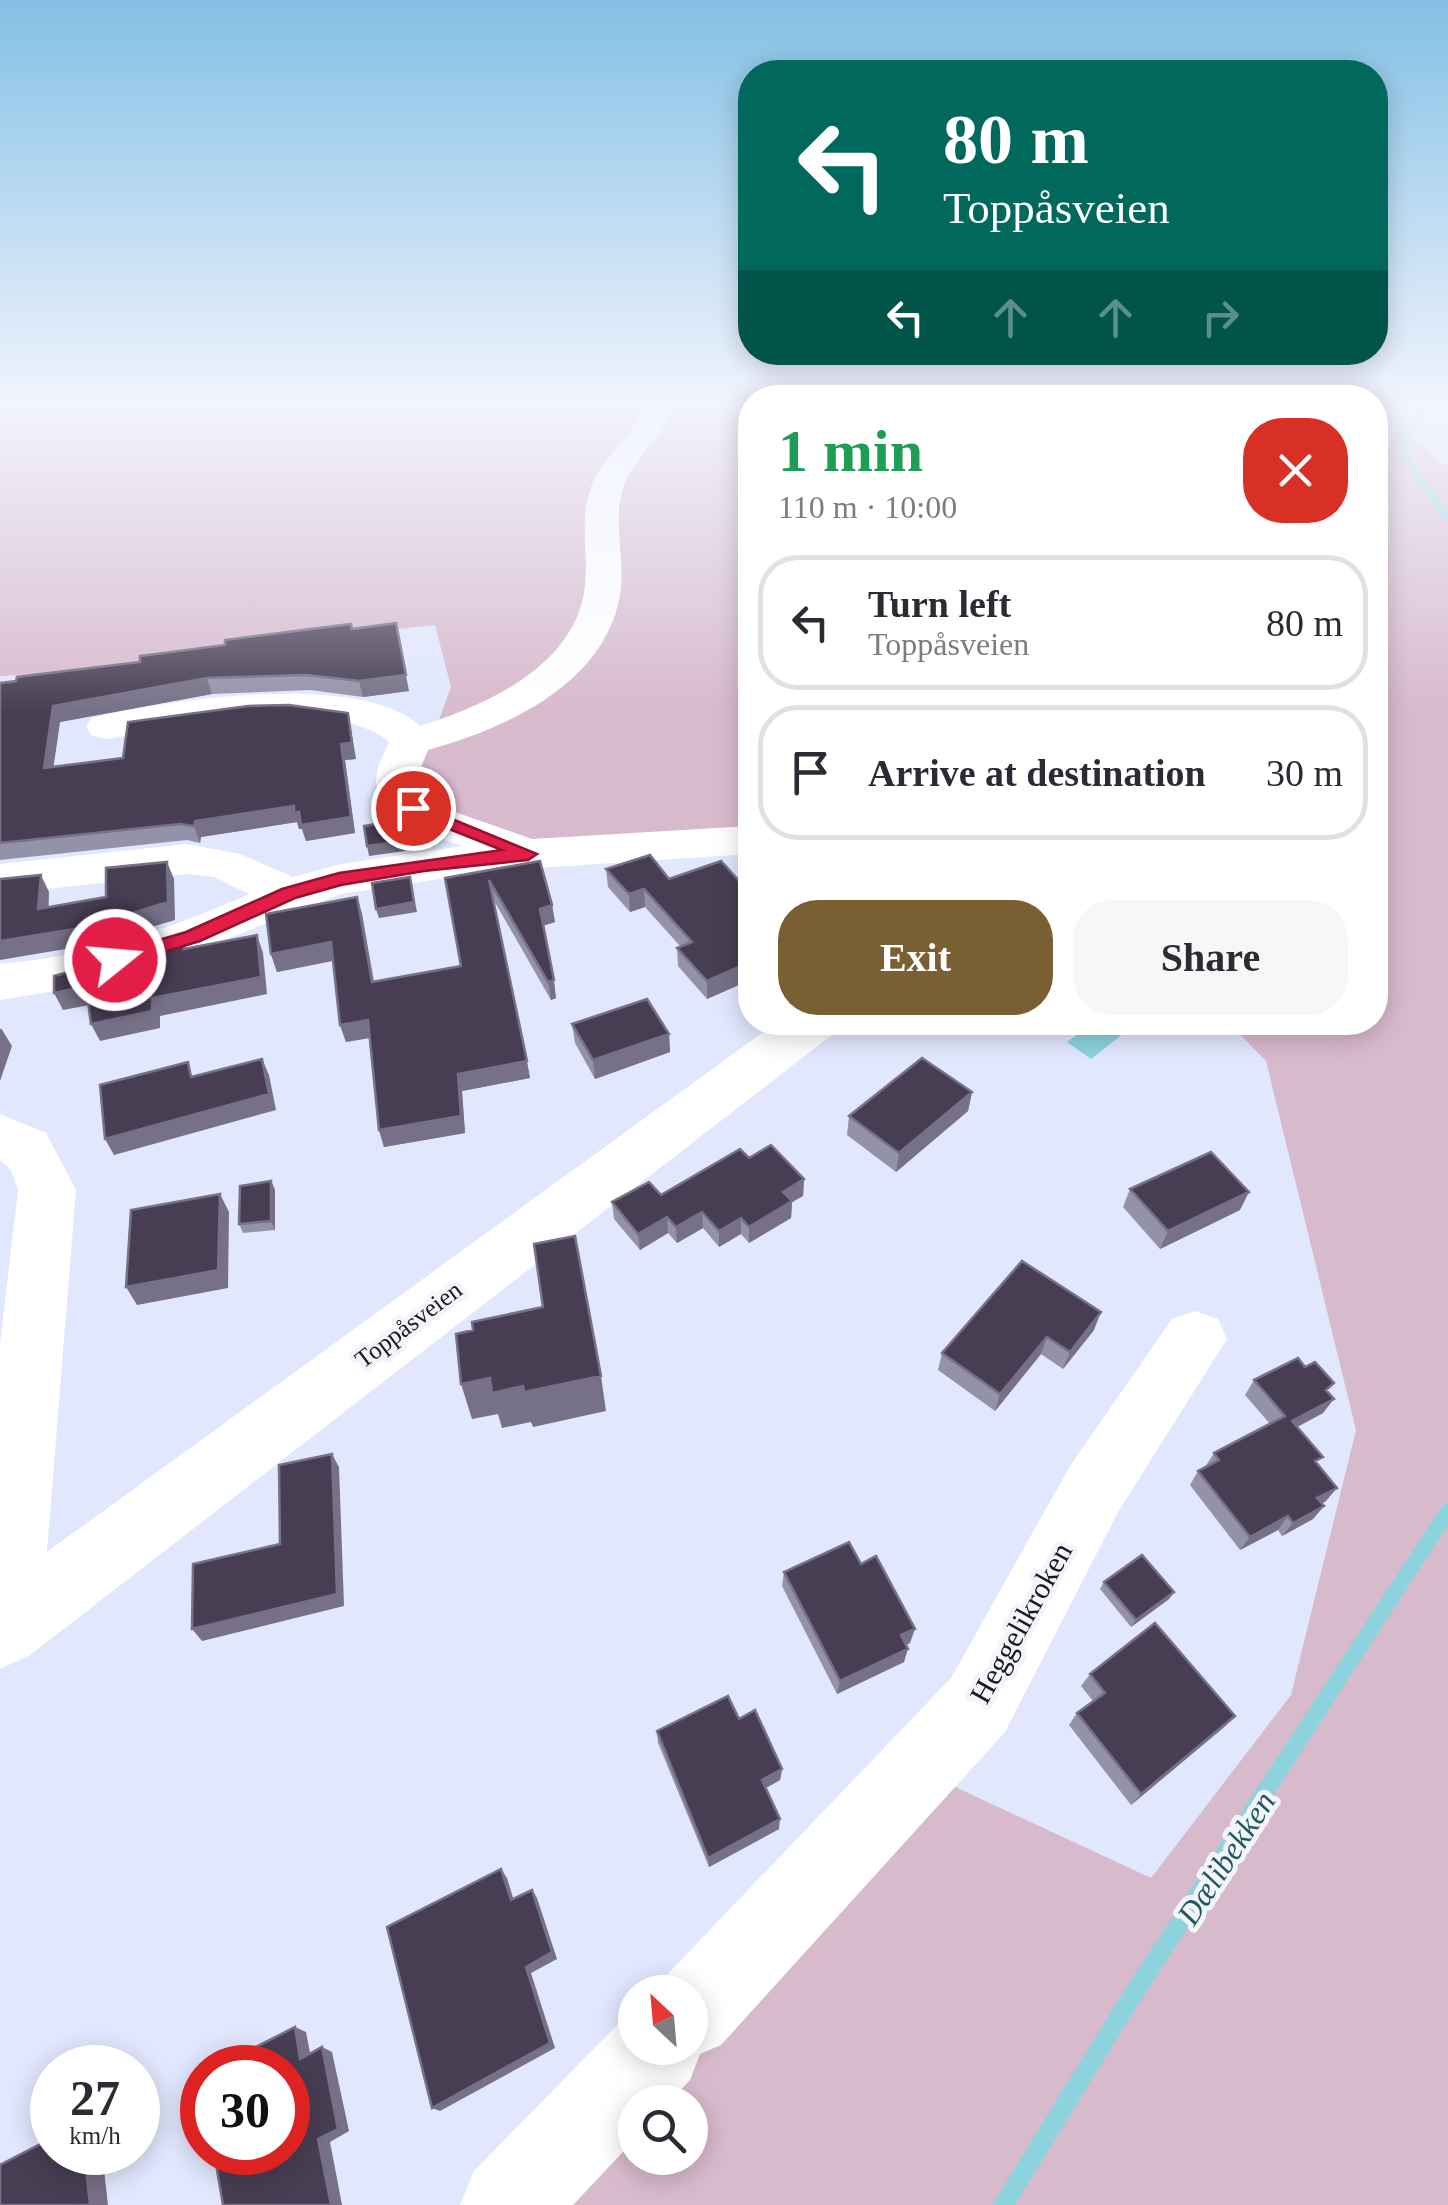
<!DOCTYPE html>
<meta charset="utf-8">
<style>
:root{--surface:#fff;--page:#f7f7f7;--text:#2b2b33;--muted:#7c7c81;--line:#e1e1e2;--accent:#795f31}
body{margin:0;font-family:"Times New Roman",serif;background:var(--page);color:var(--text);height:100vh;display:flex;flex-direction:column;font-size:38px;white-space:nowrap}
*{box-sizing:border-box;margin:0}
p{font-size:32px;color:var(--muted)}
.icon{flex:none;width:55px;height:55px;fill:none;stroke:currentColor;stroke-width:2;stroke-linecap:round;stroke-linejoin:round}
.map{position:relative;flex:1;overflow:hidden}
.drawer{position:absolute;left:738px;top:385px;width:650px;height:650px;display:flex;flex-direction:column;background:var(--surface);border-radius:40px;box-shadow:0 5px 25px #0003}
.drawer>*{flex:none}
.banner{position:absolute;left:738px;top:60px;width:650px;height:305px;border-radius:40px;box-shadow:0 5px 25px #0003;background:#00695c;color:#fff;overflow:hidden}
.needle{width:65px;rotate:334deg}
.controls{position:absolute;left:618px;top:1975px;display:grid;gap:20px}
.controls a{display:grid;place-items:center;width:90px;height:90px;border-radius:50%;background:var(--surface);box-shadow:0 5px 25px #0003;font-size:50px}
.speed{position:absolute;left:30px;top:2045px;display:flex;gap:20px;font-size:50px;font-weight:700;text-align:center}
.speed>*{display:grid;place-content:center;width:130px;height:130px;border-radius:50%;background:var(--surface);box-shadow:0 5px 25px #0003;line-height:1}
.speed small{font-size:25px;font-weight:400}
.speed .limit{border:15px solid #d22;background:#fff;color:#111}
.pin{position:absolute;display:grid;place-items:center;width:85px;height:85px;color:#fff;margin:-42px;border:5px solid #fff;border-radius:50%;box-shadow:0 2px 10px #0007}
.me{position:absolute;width:110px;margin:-55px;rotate:73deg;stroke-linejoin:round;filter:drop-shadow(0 0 8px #0008)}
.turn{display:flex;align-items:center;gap:35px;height:210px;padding:0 40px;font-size:45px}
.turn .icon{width:130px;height:130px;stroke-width:2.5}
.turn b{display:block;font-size:70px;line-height:85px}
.lanes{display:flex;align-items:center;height:95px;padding:0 40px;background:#0003;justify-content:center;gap:50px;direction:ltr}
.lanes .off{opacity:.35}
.round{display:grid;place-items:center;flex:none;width:105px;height:105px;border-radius:40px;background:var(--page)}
.headline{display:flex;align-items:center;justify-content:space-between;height:170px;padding:0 40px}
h1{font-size:60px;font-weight:700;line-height:75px;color:#1e9e55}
.primary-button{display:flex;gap:20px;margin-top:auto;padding:20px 40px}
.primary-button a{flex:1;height:115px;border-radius:40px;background:var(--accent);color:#fff;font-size:40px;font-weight:700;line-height:115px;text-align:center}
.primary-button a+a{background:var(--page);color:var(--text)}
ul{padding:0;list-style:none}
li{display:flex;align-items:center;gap:30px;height:135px;margin:0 20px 15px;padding:0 20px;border:5px solid var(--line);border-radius:40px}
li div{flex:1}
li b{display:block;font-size:38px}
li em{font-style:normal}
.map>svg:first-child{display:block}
.green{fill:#d8bacd;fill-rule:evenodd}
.water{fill:#8dd3dd}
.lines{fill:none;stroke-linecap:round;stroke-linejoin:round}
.stream{fill:#8dd3dd;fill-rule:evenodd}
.minor{fill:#fff;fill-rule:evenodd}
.wall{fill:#9492a8}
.shaded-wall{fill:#767186}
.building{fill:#483e53;stroke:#767186;stroke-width:2.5}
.route{fill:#e11d48;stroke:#92132f;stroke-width:2.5}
.labels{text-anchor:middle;stroke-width:10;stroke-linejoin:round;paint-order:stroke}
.street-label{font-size:25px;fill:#171923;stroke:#f3f5fa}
.near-street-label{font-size:30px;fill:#171923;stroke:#f3f5fa}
.near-water-label{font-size:32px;font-style:italic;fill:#1e5961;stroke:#f3f5fa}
</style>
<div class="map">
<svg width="1448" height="2205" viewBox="0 0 1448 2205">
<rect width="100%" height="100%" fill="#e1e7fd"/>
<!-- green -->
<path class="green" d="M 0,404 L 750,404 L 750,829 L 567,843 L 517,838 L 424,807 L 409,772 L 429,747 L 451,687 L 435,625 L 243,646 L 53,685 L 39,674 L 0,676 Z
M 1402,420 L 1438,461 L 1448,466 L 1448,2205 L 509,2205 L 667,2048 L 690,2048 L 936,1778 L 1151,1878 L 1291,1695 L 1356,1430 L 1266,1061 L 1229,1023 L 1375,1022 L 1375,470 ZM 635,2102 L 690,2102 L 690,2158 L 635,2158 Z"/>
<!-- water -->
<path class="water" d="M 1093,1023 L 1119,1023 L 1129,1029 L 1091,1059 L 1067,1042 Z"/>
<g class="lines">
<!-- stream -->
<path class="stream" d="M 1420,404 L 1426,404 L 1406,451 L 1448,512 L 1448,520 L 1445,520 L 1398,451 Z
M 1448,1503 L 1448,1525 L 1132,2014 L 1015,2205 L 992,2205 L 1118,2000 L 1442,1506 Z"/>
<!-- minor -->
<path class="minor" d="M 643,404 L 672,404 C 665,439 633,456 623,489 C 612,523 626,560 620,595 C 605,684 505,729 428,750 L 419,772 L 420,790 L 455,812 L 532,839 L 750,826 L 750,854 L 493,871 L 341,894 L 163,964 L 73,988 L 0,1000 L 0,964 C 88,956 169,930 249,894 L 214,877 L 187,874 L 0,894 L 0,864 L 187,844 L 240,854 L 293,877 L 341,864 L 462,846 C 430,834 368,818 377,773 C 378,763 385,752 389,742 C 334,694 175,728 107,739 L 92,736 L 86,727 L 92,718 C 167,700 360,670 420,726 C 484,706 571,668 584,593 C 590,558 578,521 591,487 C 603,454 634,438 643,404 Z
M 777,1022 L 840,1022 L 832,1035 L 30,1655 L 0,1669 L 0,1344 L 18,1190 L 11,1170 L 0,1160 L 0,1114 L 46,1133 L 76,1190 L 47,1552 Z
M 1195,1311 L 1218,1319 L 1227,1339 L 1118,1512 L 1005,1732 L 721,2045 L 700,2054 L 690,2080 L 669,2102 L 635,2102 L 635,2139 L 573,2205 L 460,2205 L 474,2171 L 626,2016 L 635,2013 L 635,2048 L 690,2048 L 690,1992 L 655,1992 L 659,1983 L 951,1678 L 1070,1466 L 1172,1319 Z"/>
</g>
<!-- wall -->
<path class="wall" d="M 352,629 L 409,691 L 363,697 L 310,690 L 212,694 L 60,722 L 53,767 L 123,758 L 348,713 L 356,759 L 345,760 L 355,833 L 306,841 L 302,829 L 299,829 L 297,822 L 201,837 L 200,843 L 187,840 L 0,860 L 0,683 Z
M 540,861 L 552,905 L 555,922 L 543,926 L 556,998 L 551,1000 L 493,899 L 530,1078 L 462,1091 L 465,1133 L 384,1147 L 379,1130 L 370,1038 L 346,1042 L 340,1025 L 333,961 L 277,972 L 271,954 L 357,897 L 362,914 L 373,981 L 461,966 L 445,878 Z
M 606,869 L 750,893 L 750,980 L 707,999 L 678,966 L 677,948 L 681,947 L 645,907 L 630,912 L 608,887 Z
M 572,1024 L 669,1034 L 670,1052 L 595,1079 L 575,1043 Z
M 972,1092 L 968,1111 L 896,1172 L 847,1135 L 849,1116 Z
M 749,1158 L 804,1179 L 803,1196 L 792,1202 L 791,1218 L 749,1243 L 741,1234 L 719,1247 L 703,1228 L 677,1243 L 668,1233 L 640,1250 L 614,1219 L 612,1202 L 661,1195 Z
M 271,1181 L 275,1190 L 275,1230 L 243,1233 L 239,1224 Z
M 1130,1189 L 1240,1210 L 1160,1249 L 1123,1207 Z
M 1094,1330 L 1063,1369 L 1041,1354 L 995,1411 L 938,1370 L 942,1353 Z
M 1254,1380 L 1328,1392 L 1323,1413 L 1297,1427 L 1317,1464 L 1326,1501 L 1322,1503 L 1324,1506 L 1313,1519 L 1282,1536 L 1278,1530 L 1240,1550 L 1190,1485 L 1198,1471 L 1205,1467 L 1214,1453 L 1270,1424 L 1245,1395 Z
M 861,1564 L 910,1643 L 906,1645 L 904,1662 L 837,1694 L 782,1586 L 784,1572 Z
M 1104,1582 L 1174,1592 L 1169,1599 L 1131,1627 L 1100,1589 Z
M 1090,1674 L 1223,1728 L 1131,1805 L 1069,1725 L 1077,1713 L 1093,1701 L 1081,1686 Z
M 739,1719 L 782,1769 L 780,1780 L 766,1788 L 779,1829 L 709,1867 L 658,1743 L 657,1731 Z"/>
<!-- shaded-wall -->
<path class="shaded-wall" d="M 399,639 L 409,691 L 363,697 L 359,681 Z
M 207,678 L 212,694 L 60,722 L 51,784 L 44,768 L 53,706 Z
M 348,713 L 356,759 L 345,760 L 355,833 L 306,841 L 302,829 L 299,829 L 297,822 L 201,837 L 200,843 L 194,826 L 195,821 L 341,744 Z
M 399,820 L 405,851 L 369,856 L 367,846 Z
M 167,862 L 174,879 L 175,920 L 95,944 L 0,960 L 0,941 L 87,927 Z
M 41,875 L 49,892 L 48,927 L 38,909 Z
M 410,877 L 417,912 L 379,918 L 376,909 Z
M 644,889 L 645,907 L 630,912 L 629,894 Z
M 357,897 L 362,914 L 377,999 L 372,982 Z
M 552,905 L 555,922 L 542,926 L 540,909 Z
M 257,935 L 263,953 L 267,994 L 160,1016 L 160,1028 L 100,1041 L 91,1024 L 152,998 Z
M 331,942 L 336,960 L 277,972 L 271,954 Z
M 750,962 L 750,980 L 707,999 L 707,981 Z
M 554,980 L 556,998 L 551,1000 L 548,982 Z
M 86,986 L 95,1004 L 63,1010 L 54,993 Z
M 368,1020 L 374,1037 L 346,1042 L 340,1025 Z
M 1,1028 L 12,1046 L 0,1081 L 0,1030 Z
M 669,1034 L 670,1052 L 595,1079 L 593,1060 Z
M 262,1059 L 269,1075 L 276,1110 L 114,1155 L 105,1139 Z
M 527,1061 L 530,1078 L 462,1091 L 465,1133 L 384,1147 L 379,1130 L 458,1074 Z
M 972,1092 L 968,1111 L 896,1172 L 899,1153 Z
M 804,1179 L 803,1196 L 792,1202 L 791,1218 L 749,1243 L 749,1227 L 783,1192 Z
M 271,1181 L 275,1190 L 275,1230 L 271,1221 Z
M 1249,1192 L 1240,1210 L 1160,1249 L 1168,1231 Z
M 220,1194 L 229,1212 L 228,1288 L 137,1305 L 126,1287 Z
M 702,1212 L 703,1228 L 677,1243 L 676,1227 Z
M 667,1217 L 668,1233 L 640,1250 L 638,1234 Z
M 741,1218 L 741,1234 L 719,1247 L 719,1231 Z
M 1101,1312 L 1094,1330 L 1063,1369 L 1070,1352 Z
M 1047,1337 L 1041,1354 L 995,1411 L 1000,1394 Z
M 601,1376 L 606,1411 L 533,1427 L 531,1422 L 502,1428 L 498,1414 L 472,1419 L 461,1384 L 490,1378 L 523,1386 Z
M 1334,1399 L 1323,1413 L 1282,1435 L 1292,1421 Z
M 332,1454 L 339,1467 L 344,1606 L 202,1641 L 192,1629 L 337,1594 Z
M 1337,1488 L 1326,1501 L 1306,1512 L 1317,1498 Z
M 1324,1506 L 1313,1519 L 1282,1536 L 1293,1523 Z
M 1288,1516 L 1278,1530 L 1240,1550 L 1250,1537 Z
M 1174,1592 L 1169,1599 L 1131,1627 L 1136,1620 Z
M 915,1629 L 910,1643 L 897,1649 L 901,1635 Z
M 908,1649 L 904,1662 L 837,1694 L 840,1681 Z
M 1235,1716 L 1223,1728 L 1131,1805 L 1141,1794 Z
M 782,1769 L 780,1780 L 762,1790 L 762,1780 Z
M 780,1819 L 779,1829 L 709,1867 L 708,1858 Z
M 501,1869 L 507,1878 L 516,1908 L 511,1900 Z
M 532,1890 L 537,1898 L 557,1959 L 531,1973 L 555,2048 L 440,2111 L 432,2108 L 526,1967 Z
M 295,2027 L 306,2032 L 312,2063 L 300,2059 Z
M 322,2047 L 332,2052 L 349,2131 L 330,2142 L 342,2205 L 331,2205 L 318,2139 Z
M 84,2152 L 102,2152 L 108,2205 L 90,2205 Z"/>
<!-- building -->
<path class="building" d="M 396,623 L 406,675 L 359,681 L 306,675 L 207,678 L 53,706 L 44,768 L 123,758 L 128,722 L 248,706 L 289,705 L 348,713 L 352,743 L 341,744 L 351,817 L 301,825 L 299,812 L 294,813 L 294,806 L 195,821 L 194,826 L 180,824 L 0,843 L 0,683 L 16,681 L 17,677 L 140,662 L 140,656 L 225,645 L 225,640 L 351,624 L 352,629 Z
M 399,820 L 403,841 L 367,846 L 364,826 Z
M 650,855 L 669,879 L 721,861 L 750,893 L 750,962 L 707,981 L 677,948 L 692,942 L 644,889 L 629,894 L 606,869 Z
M 540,861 L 552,905 L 540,909 L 554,980 L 548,982 L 489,880 L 527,1061 L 458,1074 L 461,1116 L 379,1130 L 368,1020 L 340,1025 L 331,942 L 271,954 L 266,914 L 357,897 L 372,982 L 461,966 L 445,878 Z
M 167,862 L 168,902 L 87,927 L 0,941 L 0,879 L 41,875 L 38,909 L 106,897 L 106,868 Z
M 410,877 L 414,902 L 376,909 L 372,883 Z
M 257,935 L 261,977 L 152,998 L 152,1011 L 91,1024 L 86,986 L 54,993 L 54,976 L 177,943 L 183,941 L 184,949 Z
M 647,999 L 669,1034 L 593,1060 L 572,1024 Z
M 922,1058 L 972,1092 L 899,1153 L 849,1116 Z
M 262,1059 L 269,1094 L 105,1139 L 100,1085 L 188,1062 L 191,1077 Z
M 771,1145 L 804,1179 L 783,1192 L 792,1201 L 749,1227 L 741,1218 L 719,1231 L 702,1212 L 676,1227 L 667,1217 L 638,1234 L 612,1202 L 649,1182 L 661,1195 L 740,1149 L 749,1158 Z
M 1211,1152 L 1249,1192 L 1168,1231 L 1130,1189 Z
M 271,1181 L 271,1221 L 239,1224 L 240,1186 Z
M 220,1194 L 218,1270 L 126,1287 L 131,1210 Z
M 575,1236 L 601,1376 L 524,1392 L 523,1386 L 492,1393 L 490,1378 L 461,1384 L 456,1334 L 473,1330 L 472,1322 L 543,1307 L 534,1244 Z
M 1022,1261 L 1101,1312 L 1070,1352 L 1047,1337 L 1000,1394 L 942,1353 Z
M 1298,1358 L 1305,1367 L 1315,1362 L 1334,1383 L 1326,1390 L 1334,1399 L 1292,1421 L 1323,1457 L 1315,1461 L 1337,1488 L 1317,1498 L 1324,1506 L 1293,1523 L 1288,1516 L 1250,1537 L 1198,1471 L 1219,1460 L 1214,1453 L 1285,1416 L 1254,1380 Z
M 332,1454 L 337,1594 L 192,1629 L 193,1564 L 280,1544 L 279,1465 Z
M 849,1542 L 861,1564 L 876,1556 L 915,1629 L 901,1635 L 908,1649 L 840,1681 L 784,1572 Z
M 1142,1555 L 1174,1592 L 1136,1620 L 1104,1582 Z
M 1155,1623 L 1235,1716 L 1141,1794 L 1077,1713 L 1105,1693 L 1090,1674 Z
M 728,1696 L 739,1719 L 755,1710 L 782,1769 L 762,1780 L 780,1819 L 708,1858 L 657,1731 Z
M 501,1869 L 511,1900 L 532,1890 L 552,1952 L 526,1967 L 550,2043 L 432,2108 L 387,1927 Z
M 295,2027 L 300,2059 L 322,2047 L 338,2129 L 318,2139 L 331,2205 L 223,2205 L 214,2152 L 288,2152 L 288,2068 L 215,2068 Z
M 52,2138 L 52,2152 L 84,2152 L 90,2205 L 0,2205 L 0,2165 Z"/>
<!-- sky -->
<linearGradient id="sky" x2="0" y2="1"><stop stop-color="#83c0e4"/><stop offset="0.57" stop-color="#f2f4fe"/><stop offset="1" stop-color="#f2f4fe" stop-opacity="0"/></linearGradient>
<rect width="1448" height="712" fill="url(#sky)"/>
<!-- route -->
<path class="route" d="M 413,803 L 537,854 L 528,860 L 424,871 L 341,885 L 295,898 L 200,941 L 115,967 L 105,960 L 108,955 L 186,932 L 282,889 L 339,873 L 502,850 L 406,812 L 406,804 Z"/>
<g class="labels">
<!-- street labels -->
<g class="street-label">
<text transform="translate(408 1324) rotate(-37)" y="9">Toppåsveien</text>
</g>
<!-- near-street labels -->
<g class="near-street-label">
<text transform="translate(1021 1623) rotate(-61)" y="10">Heggelikroken</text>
</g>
<!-- near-water labels -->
<g class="near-water-label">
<text transform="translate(1226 1858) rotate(-57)" y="11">Dælibekken</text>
</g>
</g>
</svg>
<div class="controls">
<a><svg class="needle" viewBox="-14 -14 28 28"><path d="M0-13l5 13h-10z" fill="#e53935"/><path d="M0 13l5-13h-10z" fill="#7c7c81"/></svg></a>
<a><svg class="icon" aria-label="search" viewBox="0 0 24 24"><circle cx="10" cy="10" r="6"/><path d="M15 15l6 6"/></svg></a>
</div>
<div class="speed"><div>27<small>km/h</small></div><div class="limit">30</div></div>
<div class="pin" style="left:413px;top:808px;background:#d93025"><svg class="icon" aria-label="arrive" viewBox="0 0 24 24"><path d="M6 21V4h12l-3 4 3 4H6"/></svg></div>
<svg class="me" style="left:115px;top:960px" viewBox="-20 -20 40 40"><circle r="17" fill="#e11d48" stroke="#fff" stroke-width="3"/><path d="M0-11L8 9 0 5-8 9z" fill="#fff"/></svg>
<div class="banner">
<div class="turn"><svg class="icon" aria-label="left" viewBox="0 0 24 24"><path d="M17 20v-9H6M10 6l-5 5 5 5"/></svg><div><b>80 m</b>Toppåsveien</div></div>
<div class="lanes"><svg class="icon" aria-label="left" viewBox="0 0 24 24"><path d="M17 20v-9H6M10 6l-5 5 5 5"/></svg><svg class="icon off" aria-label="ahead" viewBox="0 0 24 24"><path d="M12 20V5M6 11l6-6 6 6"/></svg><svg class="icon off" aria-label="ahead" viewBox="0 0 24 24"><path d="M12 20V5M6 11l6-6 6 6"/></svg><svg class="icon off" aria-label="right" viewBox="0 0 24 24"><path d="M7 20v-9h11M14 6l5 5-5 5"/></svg></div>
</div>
<section class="drawer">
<div class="headline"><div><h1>1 min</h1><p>110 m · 10:00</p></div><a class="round" style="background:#d93025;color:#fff"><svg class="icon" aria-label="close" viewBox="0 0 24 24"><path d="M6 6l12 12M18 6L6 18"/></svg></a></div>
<ul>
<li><svg class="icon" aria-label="left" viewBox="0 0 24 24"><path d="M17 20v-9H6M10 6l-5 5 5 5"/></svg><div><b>Turn left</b><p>Toppåsveien</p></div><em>80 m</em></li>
<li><svg class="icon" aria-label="arrive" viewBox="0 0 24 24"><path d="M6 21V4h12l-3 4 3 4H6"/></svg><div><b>Arrive at destination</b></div><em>30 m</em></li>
</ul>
<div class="primary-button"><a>Exit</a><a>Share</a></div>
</section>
</div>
